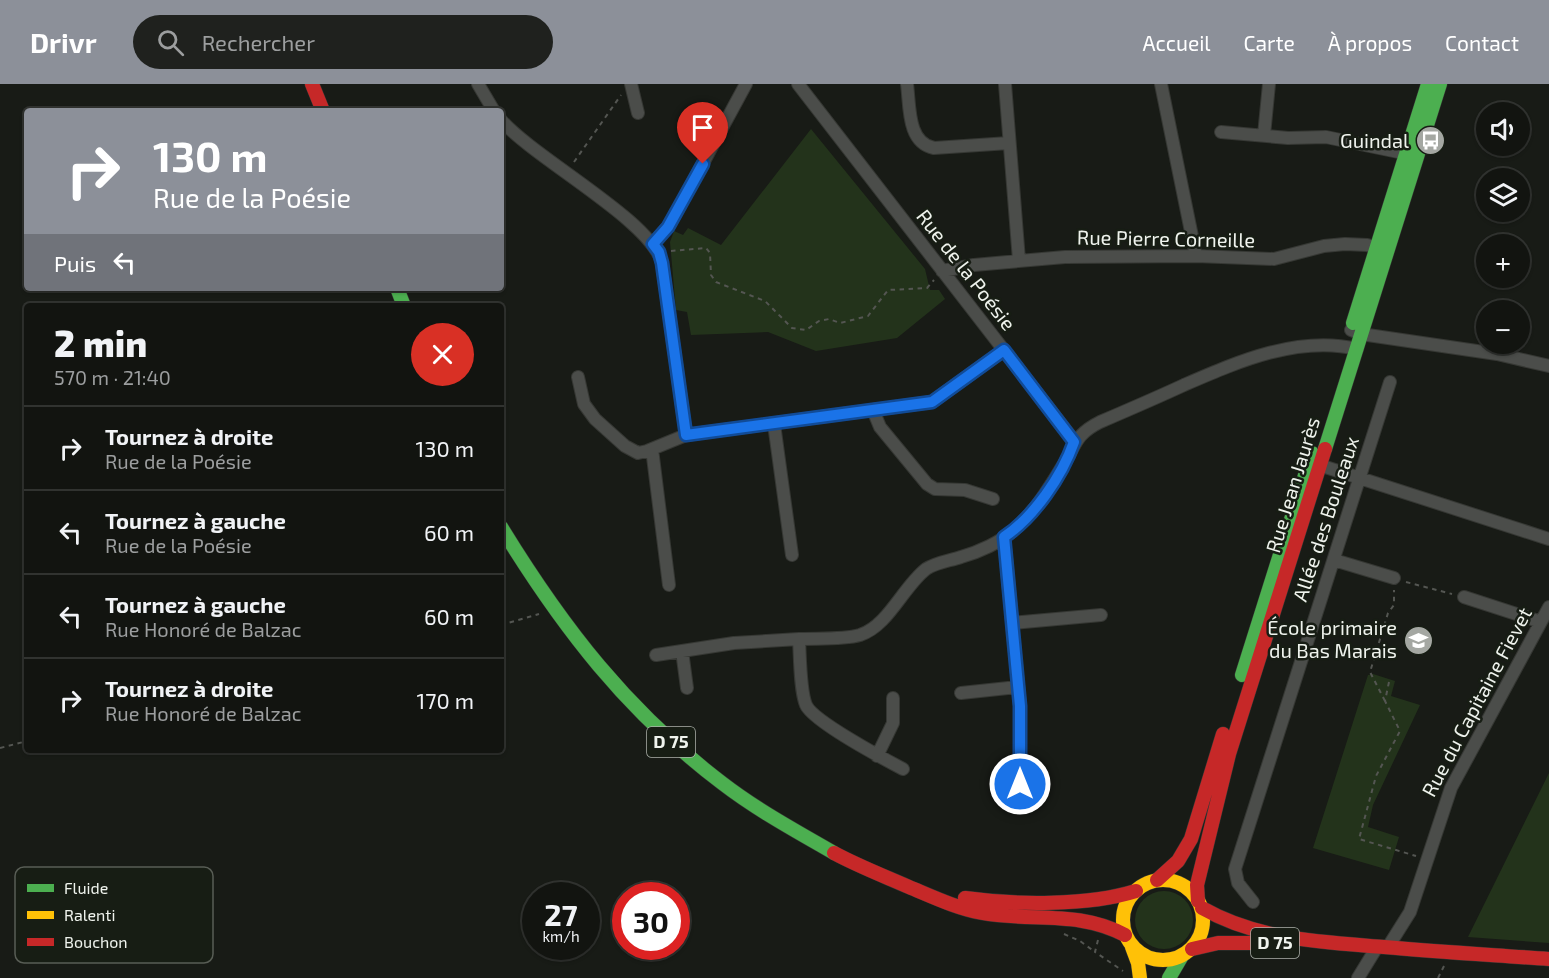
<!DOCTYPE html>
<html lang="fr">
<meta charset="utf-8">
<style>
:root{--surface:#121410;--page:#1f211e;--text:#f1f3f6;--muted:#9c9e9f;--line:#313330;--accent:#8c9099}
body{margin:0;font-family:"Exo 2",sans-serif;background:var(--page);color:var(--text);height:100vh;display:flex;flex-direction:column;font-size:22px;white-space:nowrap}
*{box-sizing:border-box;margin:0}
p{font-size:20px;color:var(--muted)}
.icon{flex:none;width:33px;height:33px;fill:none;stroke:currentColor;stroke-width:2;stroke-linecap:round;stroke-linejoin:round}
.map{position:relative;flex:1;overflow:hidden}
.details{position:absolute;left:24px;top:219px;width:480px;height:450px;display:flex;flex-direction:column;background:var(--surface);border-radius:6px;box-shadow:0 2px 4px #0004,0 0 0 2px var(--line)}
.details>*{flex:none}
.hud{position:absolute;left:24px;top:24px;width:480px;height:183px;border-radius:6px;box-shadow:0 2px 4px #0004,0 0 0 2px var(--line);background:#8c9099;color:#fff;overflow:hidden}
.controls{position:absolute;left:1476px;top:18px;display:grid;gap:12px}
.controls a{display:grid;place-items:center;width:54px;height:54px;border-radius:50%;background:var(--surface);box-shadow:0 2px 4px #0004,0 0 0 2px var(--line);font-size:30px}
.speed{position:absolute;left:522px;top:798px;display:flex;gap:12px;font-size:30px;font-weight:700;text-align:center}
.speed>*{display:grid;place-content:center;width:78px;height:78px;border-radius:50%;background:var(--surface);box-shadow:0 2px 4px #0004,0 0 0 2px var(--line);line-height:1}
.speed small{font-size:15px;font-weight:400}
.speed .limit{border:9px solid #d22;background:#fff;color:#111}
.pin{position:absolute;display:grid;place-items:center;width:51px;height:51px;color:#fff;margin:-62px -26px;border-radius:50% 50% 50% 0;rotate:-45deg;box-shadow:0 0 6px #0007}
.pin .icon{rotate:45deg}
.me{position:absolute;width:66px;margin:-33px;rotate:0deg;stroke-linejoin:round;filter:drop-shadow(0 0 4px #0008)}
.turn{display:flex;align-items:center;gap:21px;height:126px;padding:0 30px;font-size:27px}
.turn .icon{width:78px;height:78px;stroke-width:2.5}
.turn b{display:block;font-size:42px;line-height:51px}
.then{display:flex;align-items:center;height:57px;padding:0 30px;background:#0003;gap:12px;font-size:22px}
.round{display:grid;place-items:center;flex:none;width:63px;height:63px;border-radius:32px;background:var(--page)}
.overview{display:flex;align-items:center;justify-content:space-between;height:102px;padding:0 30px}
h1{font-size:36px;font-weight:800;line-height:45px}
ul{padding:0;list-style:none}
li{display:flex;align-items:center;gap:18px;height:84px;padding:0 30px;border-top:2px solid var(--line)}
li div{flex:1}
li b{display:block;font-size:22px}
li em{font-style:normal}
header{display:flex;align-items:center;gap:36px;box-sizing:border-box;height:84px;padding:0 30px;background:var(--accent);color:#fff}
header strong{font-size:28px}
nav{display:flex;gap:33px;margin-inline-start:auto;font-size:21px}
.search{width:420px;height:54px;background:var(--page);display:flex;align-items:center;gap:15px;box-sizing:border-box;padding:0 21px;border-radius:33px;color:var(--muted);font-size:22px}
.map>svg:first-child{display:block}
.green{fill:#23331b}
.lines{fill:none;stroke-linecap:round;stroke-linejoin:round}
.street-casing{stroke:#363834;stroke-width:14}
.fast-casing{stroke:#363834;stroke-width:15}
.slow-casing{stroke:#363834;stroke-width:15}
.jam-casing{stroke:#363834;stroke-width:15}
.path{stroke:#545652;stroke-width:2;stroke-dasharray:4.5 4.5;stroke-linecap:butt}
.street{stroke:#4b4d4a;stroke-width:12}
.fast{stroke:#4caf50;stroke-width:14}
.slow{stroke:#ffc107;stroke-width:14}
.jam{stroke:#c62828;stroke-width:14}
.route-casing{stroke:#114b97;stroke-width:15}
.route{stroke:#1a73e8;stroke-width:10}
.labels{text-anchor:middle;stroke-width:5;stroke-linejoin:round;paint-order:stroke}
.shield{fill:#171d14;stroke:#aeb3ac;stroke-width:1.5}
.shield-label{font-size:18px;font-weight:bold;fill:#eff3ed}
.poi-label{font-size:20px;fill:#eff3ed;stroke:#171d14;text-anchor:end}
.street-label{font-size:20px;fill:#eff3ed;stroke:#171d14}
.key{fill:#171d14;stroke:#585d55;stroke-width:1.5}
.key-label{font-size:16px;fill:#eff3ed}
</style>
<header>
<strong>Drivr</strong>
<div class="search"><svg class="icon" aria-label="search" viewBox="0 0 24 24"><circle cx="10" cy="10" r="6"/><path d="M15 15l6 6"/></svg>Rechercher</div>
<nav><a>Accueil</a><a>Carte</a><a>À propos</a><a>Contact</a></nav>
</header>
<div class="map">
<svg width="1549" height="894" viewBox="0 0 1549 894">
<rect width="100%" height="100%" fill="#181b16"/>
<!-- green -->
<path class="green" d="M 811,45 L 925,185 L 930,206 L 939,206 L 945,215 L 897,254 L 816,267 L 768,248 L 691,251 L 687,228 L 676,226 L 670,158 L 674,147 L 683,151 L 688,144 L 721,161 Z
M 1373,590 L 1395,597 L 1391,612 L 1420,621 L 1373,721 L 1368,743 L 1399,753 L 1389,786 L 1313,764 L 1368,591 Z
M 1549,689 L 1549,859 L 1468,853 Z
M1135 836a29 29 0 1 1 58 0a29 29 0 1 1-58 0Z"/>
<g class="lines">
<defs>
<path id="street" d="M 478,0 L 494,27
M 631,0 L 638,29
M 798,0 L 1075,358
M 907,0 C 910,22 907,59 934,64 L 1009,59
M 1005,0 L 1019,176
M 1161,0 L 1196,172
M 501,36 C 535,75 652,137 662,179 L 686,351
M 1221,48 L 1288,54 L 1326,53 L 1413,71
M 1264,51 L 1269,0
M 653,160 L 670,140 L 746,0
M 942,187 L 974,181 L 1065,173 L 1196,172 L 1274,175 L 1324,162 L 1345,160 L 1367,161 L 1384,166
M 1351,246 L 1361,250 L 1497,270 L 1549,282
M 578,293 L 584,320 L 595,335 L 625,362 L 638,369 L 647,367 L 686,351 L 932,318 L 1004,266
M 873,326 L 880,343 L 927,400 L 935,405 L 965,406 L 993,415
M 774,340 L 792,471
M 652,365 L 669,501
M 1313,379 L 1549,455
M 1004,453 L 1020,622 L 1020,700
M 1334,476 L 1394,494
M 1464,513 L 1541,538
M 1012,539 L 1101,531
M 682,567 L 687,604
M 656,571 L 734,559 L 799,555
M 961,609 L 1018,603
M 877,672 L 893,639 L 893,614
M 903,685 C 884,675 813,637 806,621 C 800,607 800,572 799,555 C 818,554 842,556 860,551 C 888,542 903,503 926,485 C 937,478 949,477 961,473 C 979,468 1001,458 1014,446 C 1035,427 1048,406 1062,383 C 1076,362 1074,351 1100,338 C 1128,326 1156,314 1184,301 C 1237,278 1298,251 1357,265
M 1253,818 L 1238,799 L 1235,785 L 1390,298
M 1388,863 L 1410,828 L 1451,704 L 1549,523
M 1358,894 L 1377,863"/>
<path id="fast" d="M 397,204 L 404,222
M 1353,239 L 1428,0
M 1325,365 L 1440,0
M 501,443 C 563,544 627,627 722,699 C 757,726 796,747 834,769
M 1242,591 L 1312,369
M 1169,894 L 1182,872"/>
<path id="slow" d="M1123 836a40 40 0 1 1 80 0a40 40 0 1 1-80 0Z
M 1132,863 L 1138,879 L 1140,894"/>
<path id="jam" d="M 312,0 L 323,27
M 834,769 C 858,782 884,792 909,803 C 933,813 956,824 982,829 C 1032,838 1078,826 1125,851
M 1157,796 L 1178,777 L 1191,755 L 1223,650
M 965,814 C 1015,821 1088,822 1136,807
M 1198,817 L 1197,801 L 1229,670 L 1325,365
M 1202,824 C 1258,856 1321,858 1384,863 C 1439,868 1494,871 1549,875
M 1192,865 L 1218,859 L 1272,859"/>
</defs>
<!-- street casing -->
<use href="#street" class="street-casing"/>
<!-- fast casing -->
<use href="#fast" class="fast-casing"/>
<!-- slow casing -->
<use href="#slow" class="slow-casing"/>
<!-- jam casing -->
<use href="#jam" class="jam-casing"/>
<!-- path -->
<path class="path" d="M 574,78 L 621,11
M 671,167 L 706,164 L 710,169 L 711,191 L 716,198 L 765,217 L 792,244 L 806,246 L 819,237 L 829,235 L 840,239 L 868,232 L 888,206 L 927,204 L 934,196
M 1406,498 L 1452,510
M 501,541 L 539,530
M 1389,598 L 1385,617 L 1400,647 L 1376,692 L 1359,755 L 1416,772
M 1385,617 L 1370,588 L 1388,529 L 1394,521 L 1394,506
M 0,664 L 27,657
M 1064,850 L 1080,857 L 1095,868
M 1098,856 L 1095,868 L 1123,887
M 1438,894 L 1444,882"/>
<!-- street -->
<use href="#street" class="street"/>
<!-- fast -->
<use href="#fast" class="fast"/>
<!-- slow -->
<use href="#slow" class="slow"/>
<!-- jam -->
<use href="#jam" class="jam"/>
</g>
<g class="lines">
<defs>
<path id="route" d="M 703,80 L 668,143 L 653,160 L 659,168 L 662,179 L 686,351 L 932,318 L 1004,266 L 1074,358 C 1062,392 1034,433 1004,453 L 1020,622 L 1020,700"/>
</defs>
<!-- route casing -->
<use href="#route" class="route-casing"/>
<!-- route -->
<use href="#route" class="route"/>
</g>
<!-- icons -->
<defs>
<symbol id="bus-disc" viewBox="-11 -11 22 22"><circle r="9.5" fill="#a4a7a2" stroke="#171d14"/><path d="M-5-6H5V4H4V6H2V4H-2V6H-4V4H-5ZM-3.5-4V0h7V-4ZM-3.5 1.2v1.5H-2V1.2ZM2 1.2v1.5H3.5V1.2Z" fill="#fff"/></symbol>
<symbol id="school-disc" viewBox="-11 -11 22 22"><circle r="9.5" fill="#a4a7a2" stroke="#171d14"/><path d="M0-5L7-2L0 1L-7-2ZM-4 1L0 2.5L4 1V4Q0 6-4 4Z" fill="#fff"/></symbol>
</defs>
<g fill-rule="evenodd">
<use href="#bus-disc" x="1414" y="40" width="33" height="33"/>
<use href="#school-disc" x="1402" y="540" width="33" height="33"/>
</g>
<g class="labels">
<!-- shield labels -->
<g class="shield">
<rect x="647" y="643" width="48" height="30" rx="4.5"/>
<rect x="1251" y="844" width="48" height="30" rx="4.5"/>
</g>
<g class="shield-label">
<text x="671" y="664">D 75</text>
<text x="1275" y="865">D 75</text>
</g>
<!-- poi labels -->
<g class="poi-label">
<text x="1409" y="64">Guindal</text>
<text x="1397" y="551">École primaire<tspan x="1397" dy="23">du Bas Marais</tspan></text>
</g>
<!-- street labels -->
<g class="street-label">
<text transform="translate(1166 155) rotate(1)" y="7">Rue Pierre Corneille</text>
<text transform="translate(966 186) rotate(52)" y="7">Rue de la Poésie</text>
<text transform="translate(1293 401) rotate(-73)" y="7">Rue Jean Jaurès</text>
<text transform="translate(1326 435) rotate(-72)" y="7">Allée des Bouleaux</text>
<text transform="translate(1477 618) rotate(-62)" y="7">Rue du Capitaine Fievet</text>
</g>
</g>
<!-- legend -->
<rect x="15" y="783" width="198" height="96" rx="9" class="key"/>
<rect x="27" y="800" width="27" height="8" fill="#4caf50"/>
<rect x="27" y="827" width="27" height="8" fill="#ffc107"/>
<rect x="27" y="854" width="27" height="8" fill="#c62828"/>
<g class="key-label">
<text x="64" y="810">Fluide</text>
<text x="64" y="837">Ralenti</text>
<text x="64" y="864">Bouchon</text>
</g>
</svg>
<div class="controls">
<a><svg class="icon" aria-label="sound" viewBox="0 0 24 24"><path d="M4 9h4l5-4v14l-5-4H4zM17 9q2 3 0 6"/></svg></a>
<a><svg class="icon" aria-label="layers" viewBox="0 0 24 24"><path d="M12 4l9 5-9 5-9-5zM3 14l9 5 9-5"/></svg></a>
<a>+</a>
<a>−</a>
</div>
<div class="speed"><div>27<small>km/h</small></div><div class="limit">30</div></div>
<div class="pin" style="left:703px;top:80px;background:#d93025"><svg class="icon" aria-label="arrive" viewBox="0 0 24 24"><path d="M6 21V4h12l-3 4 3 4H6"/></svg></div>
<svg class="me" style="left:1020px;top:700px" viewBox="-20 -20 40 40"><circle r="17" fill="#1a73e8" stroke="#fff" stroke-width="3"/><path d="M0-11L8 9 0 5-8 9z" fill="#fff"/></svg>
<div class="hud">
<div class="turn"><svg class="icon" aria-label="right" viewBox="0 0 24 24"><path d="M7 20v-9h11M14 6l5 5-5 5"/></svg><div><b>130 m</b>Rue de la Poésie</div></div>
<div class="then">Puis<svg class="icon" aria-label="left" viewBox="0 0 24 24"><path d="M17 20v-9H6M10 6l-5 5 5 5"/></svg></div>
</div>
<section class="details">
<div class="overview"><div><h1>2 min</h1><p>570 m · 21:40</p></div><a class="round" style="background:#d93025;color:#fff"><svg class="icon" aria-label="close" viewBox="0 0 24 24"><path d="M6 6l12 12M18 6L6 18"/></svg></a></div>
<ul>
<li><svg class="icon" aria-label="right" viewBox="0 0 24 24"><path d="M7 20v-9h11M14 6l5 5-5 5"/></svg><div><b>Tournez à droite</b><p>Rue de la Poésie</p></div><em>130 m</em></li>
<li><svg class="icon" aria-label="left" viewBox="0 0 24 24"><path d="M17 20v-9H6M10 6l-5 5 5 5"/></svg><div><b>Tournez à gauche</b><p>Rue de la Poésie</p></div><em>60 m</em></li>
<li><svg class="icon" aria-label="left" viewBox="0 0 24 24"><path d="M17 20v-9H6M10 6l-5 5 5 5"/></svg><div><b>Tournez à gauche</b><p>Rue Honoré de Balzac</p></div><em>60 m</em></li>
<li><svg class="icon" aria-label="right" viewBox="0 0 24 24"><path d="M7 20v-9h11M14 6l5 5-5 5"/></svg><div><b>Tournez à droite</b><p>Rue Honoré de Balzac</p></div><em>170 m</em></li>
</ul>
</section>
</div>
